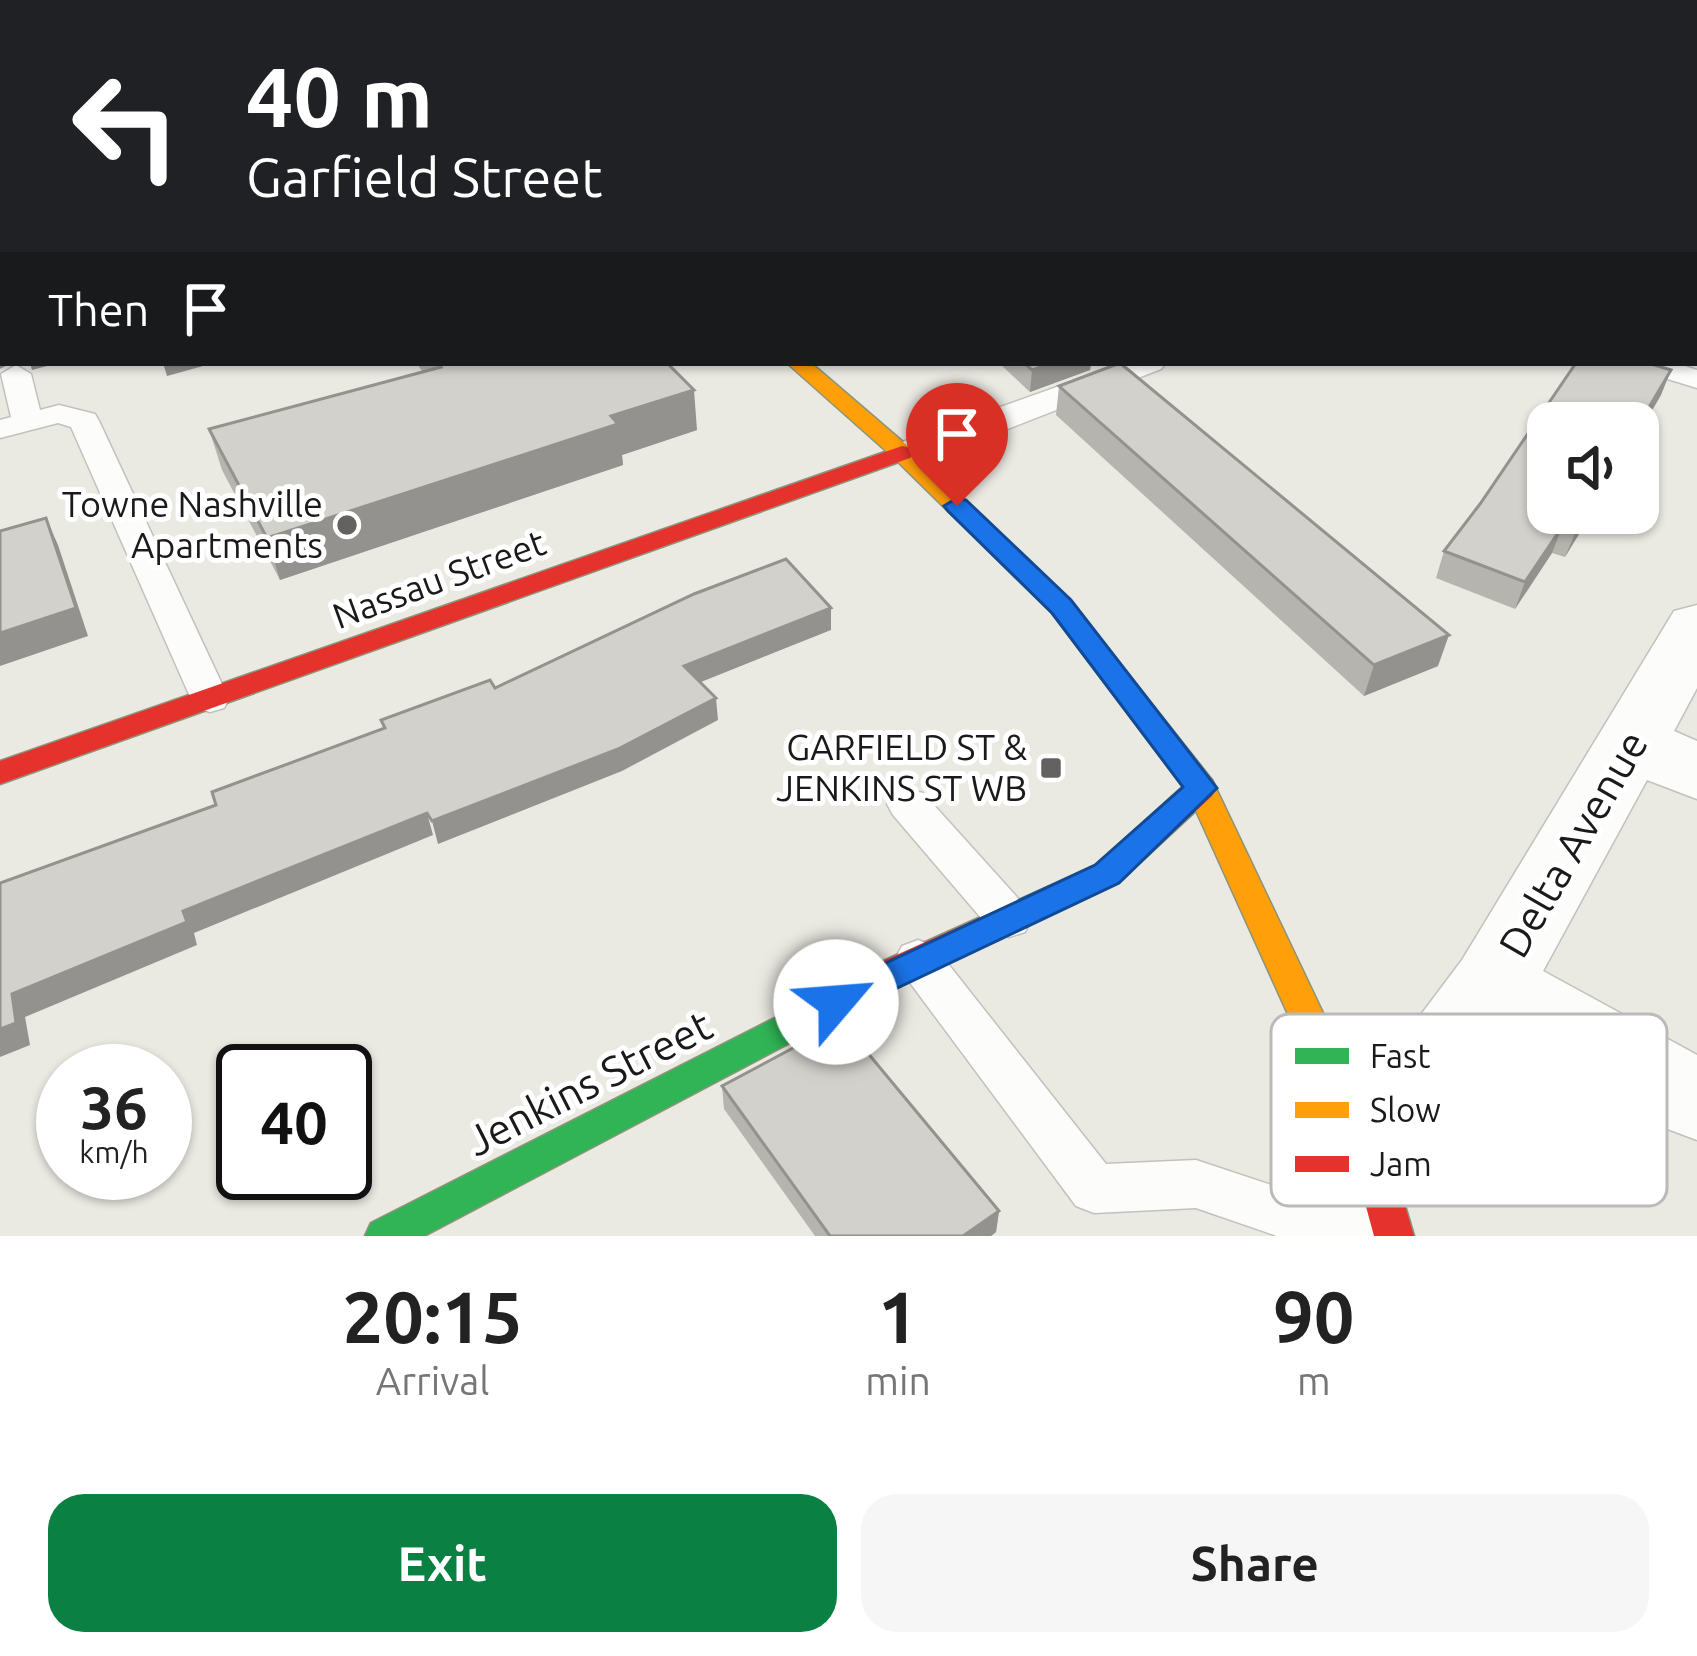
<!DOCTYPE html>
<style>
:root{--surface:#fff;--page:#f6f6f6;--text:#222;--muted:#767676;--accent:#0b8043}
body{margin:0;font-family:Ubuntu,sans-serif;background:var(--page);color:var(--text);height:100vh;display:flex;flex-direction:column;font-size:45px;white-space:nowrap}
*{box-sizing:border-box;margin:0}
p{font-size:39px;color:var(--muted)}
.icon{flex:none;width:66px;height:66px;fill:none;stroke:currentColor;stroke-width:2;stroke-linecap:round;stroke-linejoin:round}
.map{position:relative;height:1236px;overflow:hidden}
.panel{display:flex;flex-direction:column;background:var(--surface);flex:1}
.panel>*{flex:none}
.banner{position:absolute;left:0px;top:0px;width:1698px;height:366px;box-shadow:0 3px 9px #0004;background:#202124;color:#fff;overflow:hidden}
.buttons{position:absolute;left:1527px;top:402px;display:grid;gap:24px}
.buttons a{display:grid;place-items:center;width:132px;height:132px;border-radius:24px;background:var(--surface);box-shadow:0 3px 9px #0004;font-size:60px}
.speed{position:absolute;left:36px;top:1044px;display:flex;gap:24px;font-size:60px;font-weight:700;text-align:center}
.speed>*{display:grid;place-content:center;width:156px;height:156px;border-radius:50%;background:var(--surface);box-shadow:0 3px 9px #0004;line-height:1}
.speed small{font-size:30px;font-weight:400}
.speed .limit{border:6px solid #111;border-radius:18px;background:#fff;color:#111}
.pin{position:absolute;display:grid;place-items:center;width:102px;height:102px;color:#fff;margin:-123px -51px;border-radius:50% 50% 50% 0;rotate:-45deg;box-shadow:0 0 12px #0007}
.pin .icon{rotate:45deg}
.me{position:absolute;width:132px;margin:-66px;rotate:63deg;stroke-linejoin:round;filter:drop-shadow(0 0 9px #0008)}
.turn{display:flex;align-items:center;gap:42px;height:252px;padding:0 48px;font-size:54px}
.turn .icon{width:156px;height:156px;stroke-width:2.5}
.turn b{display:block;font-size:84px;line-height:102px}
.then{display:flex;align-items:center;height:114px;padding:0 48px;background:#0003;gap:24px;font-size:45px}
.eta{display:flex;justify-content:space-evenly;align-items:center;height:204px;text-align:center}
.eta b{font-size:72px;font-weight:600;line-height:84px}
.cta{display:flex;gap:24px;margin-top:auto;padding:24px 48px}
.cta a{flex:1;height:138px;border-radius:36px;background:var(--accent);color:#fff;font-size:48px;font-weight:600;line-height:138px;text-align:center}
.cta a+a{background:var(--page);color:var(--text)}
.map>svg:first-child{display:block}
.lines{fill:none;stroke-linecap:round;stroke-linejoin:round}
.lane-casing{stroke:#c2c1be;stroke-width:3}
.street-casing{stroke:#c2c1be;stroke-width:3}
.fast-casing{stroke:#8c947a;stroke-width:3}
.slow-casing{stroke:#8c947a;stroke-width:3}
.jam-casing{stroke:#8c947a;stroke-width:3}
.lane{fill:#fcfcfb;fill-rule:evenodd}
.street{fill:#fcfcfb;fill-rule:evenodd}
.fast{fill:#30b455;fill-rule:evenodd}
.slow{fill:#ff9f0a;fill-rule:evenodd}
.jam{fill:#e5322d;fill-rule:evenodd}
.wall{fill:#b5b4af}
.shaded-wall{fill:#93928e}
.building{fill:#d2d1cb;stroke:#93928e;stroke-width:3}
.route{fill:#1a73e8;stroke:#114b97;stroke-width:3}
.poi-dot{fill:#636260;stroke:#fff;stroke-width:4.5}
.labels{text-anchor:middle;stroke-width:10;stroke-linejoin:round;paint-order:stroke}
.poi-label{font-size:36px;fill:#1a1a1a;stroke:#fff;text-anchor:end}
.street-label{font-size:36px;fill:#1a1a1a;stroke:#fff}
.near-street-label{font-size:42px;fill:#1a1a1a;stroke:#fff}
.key{fill:#fff;stroke:#bababa;stroke-width:3}
.key-label{font-size:33px;fill:#1a1a1a}
</style>
<div class="map">
<svg width="1697" height="1236" viewBox="0 0 1697 1236">
<rect width="100%" height="100%" fill="#eae9e2"/>
<g class="lines">
<defs>
<path id="lane" d="M 137,0 L 172,0 L 135,3 Z
M 207,0 L 228,0 L 230,3 L 209,3 Z
M 0,22 L 3,22 L 3,34 L 0,34 Z
M 1124,363 L 1166,363 L 1161,369 L 982,439 L 902,462 L 886,453 L 891,446 Z
M 1630,363 L 1676,363 L 1697,370 L 1697,388 L 1635,369 Z
M 16,365 L 31,374 L 40,410 L 59,405 L 95,414 L 99,421 L 229,699 L 224,708 L 210,712 L 196,708 L 191,699 L 71,427 L 58,423 L 0,438 L 0,420 L 11,417 L 1,374 Z
M 908,789 L 923,793 L 1025,906 L 1031,919 L 1025,932 L 1009,937 L 993,932 L 893,815 L 887,804 L 893,793 Z
M 918,940 L 934,946 L 1106,1164 L 1196,1160 L 1346,1210 L 1353,1228 L 1350,1236 L 1277,1236 L 1196,1208 L 1094,1213 L 1076,1206 L 902,972 L 895,959 L 902,946 Z"/>
<path id="street" d="M 1697,605 L 1697,688 L 1674,731 L 1697,741 L 1697,799 L 1647,780 L 1543,971 L 1697,1055 L 1697,1140 L 1665,1128 L 1505,1035 L 1404,1185 L 1375,1236 L 1275,1236 L 1289,1203 L 1338,1125 L 1462,960 L 1674,611 Z"/>
<path id="fast" d="M 415,0 L 430,0 L 432,3 L 417,3 Z
M 895,957 L 907,961 L 912,971 L 907,981 L 424,1236 L 365,1236 L 371,1223 Z"/>
<path id="slow" d="M 787,363 L 811,363 L 910,448 L 1070,601 L 1212,780 L 1332,1032 L 1327,1043 L 1314,1047 L 1301,1043 L 1188,793 L 1052,613 L 894,458 Z"/>
<path id="jam" d="M 902,446 L 910,448 L 914,453 L 910,458 L 0,784 L 0,761 Z
M 1201,777 L 1212,780 L 1216,788 L 1212,796 L 1118,883 L 907,981 L 895,985 L 883,981 L 878,971 L 883,961 L 1096,865 L 1190,780 Z
M 1314,1017 L 1327,1021 L 1390,1155 L 1414,1236 L 1374,1236 L 1352,1155 L 1296,1032 L 1301,1021 Z"/>
</defs>
<!-- lane casing -->
<use href="#lane" class="lane-casing"/>
<!-- street casing -->
<use href="#street" class="street-casing"/>
<!-- fast casing -->
<use href="#fast" class="fast-casing"/>
<!-- slow casing -->
<use href="#slow" class="slow-casing"/>
<!-- jam casing -->
<use href="#jam" class="jam-casing"/>
<!-- lane -->
<use href="#lane" class="lane"/>
<!-- street -->
<use href="#street" class="street"/>
<!-- fast -->
<use href="#fast" class="fast"/>
<!-- slow -->
<use href="#slow" class="slow"/>
<!-- jam -->
<use href="#jam" class="jam"/>
</g>
<!-- wall -->
<path class="wall" d="M 853,0 L 1697,0 L 1697,57 L 1695,56 L 1695,3 L 858,3 Z
M 416,363 L 667,363 L 697,430 L 622,455 L 623,465 L 280,580 L 222,470 L 209,429 L 423,372 Z
M 999,363 L 1091,363 L 1090,370 L 1030,392 Z
M 1059,386 L 1438,666 L 1364,696 L 1056,415 Z
M 1661,395 L 1565,557 L 1552,553 L 1515,609 L 1436,578 L 1444,551 Z
M 722,1086 L 999,1211 L 996,1232 L 991,1236 L 815,1236 L 724,1109 Z"/>
<!-- shaded-wall -->
<path class="shaded-wall" d="M 0,102 L 3,102 L 3,133 L 0,133 Z
M 0,328 L 3,335 L 3,363 L 11,363 L 0,369 Z
M 30,363 L 58,363 L 32,370 Z
M 163,363 L 214,363 L 167,376 Z
M 1053,363 L 1091,363 L 1090,370 L 1030,392 L 1032,370 Z
M 1671,370 L 1661,395 L 1638,434 L 1638,426 Z
M 694,390 L 697,430 L 622,455 L 623,465 L 280,580 L 267,538 L 611,416 Z
M 1587,513 L 1592,513 L 1565,557 L 1576,531 Z
M 46,518 L 58,545 L 88,636 L 0,666 L 0,633 Z
M 1562,527 L 1552,553 L 1515,609 L 1525,582 Z
M 831,608 L 831,630 L 686,688 L 684,666 Z
M 1449,635 L 1438,666 L 1364,696 L 1374,665 Z
M 716,698 L 718,720 L 622,771 L 438,844 L 432,821 Z
M 427,813 L 433,835 L 194,933 L 197,945 L 25,1017 L 30,1045 L 0,1057 L 0,1029 L 12,994 L 183,911 Z
M 999,1211 L 996,1232 L 991,1236 L 963,1236 Z"/>
<!-- building -->
<path class="building" d="M 880,0 L 1697,0 L 1697,37 L 1695,36 L 1695,3 L 886,3 Z
M 3,40 L 3,102 L 0,102 L 0,41 Z
M 3,190 L 3,324 L 0,323 L 0,191 Z
M 438,363 L 667,363 L 694,390 L 611,416 L 618,424 L 267,538 L 209,429 L 441,367 Z
M 1024,363 L 1053,363 L 1032,370 Z
M 1120,363 L 1449,635 L 1374,665 L 1059,386 Z
M 1576,363 L 1648,363 L 1671,370 L 1638,426 L 1638,423 L 1548,423 L 1548,513 L 1587,513 L 1576,531 L 1562,527 L 1525,582 L 1444,551 L 1480,504 Z
M 46,518 L 76,608 L 0,633 L 0,531 Z
M 786,559 L 831,608 L 684,666 L 716,698 L 618,749 L 432,821 L 427,813 L 183,911 L 187,922 L 12,994 L 16,1023 L 0,1029 L 0,883 L 216,805 L 212,792 L 385,728 L 381,720 L 490,680 L 495,688 L 694,594 Z
M 842,1022 L 999,1211 L 963,1236 L 830,1236 L 722,1086 Z"/>
<!-- route -->
<path class="route" d="M 957,498 L 966,500 L 1071,600 L 1217,788 L 1119,883 L 836,1017 L 824,1012 L 819,1002 L 824,992 L 1095,865 L 1183,787 L 1052,613 L 948,511 L 944,506 Z"/>
<!-- markers -->
<g class="poi-dot">
<circle cx="347" cy="525" r="12"/>
<rect x="1039" y="756" width="24" height="24" rx="6"/>
</g>
<g class="labels">
<!-- poi labels -->
<g class="poi-label">
<text x="323" y="517">Towne Nashville<tspan x="323" dy="41">Apartments</tspan></text>
<text x="1027" y="760">GARFIELD ST &amp;<tspan x="1027" dy="41">JENKINS ST WB</tspan></text>
</g>
<!-- street labels -->
<g class="street-label">
<text transform="translate(439 579) rotate(-20)" y="13">Nassau Street</text>
</g>
<!-- near-street labels -->
<g class="near-street-label">
<text transform="translate(1573 844) rotate(-60)" y="15">Delta Avenue</text>
<text transform="translate(589 1083) rotate(-27)" y="15">Jenkins Street</text>
</g>
</g>
<!-- legend -->
<rect x="1271" y="1014" width="396" height="192" rx="18" class="key"/>
<rect x="1295" y="1048" width="54" height="16" fill="#30b455"/>
<rect x="1295" y="1102" width="54" height="16" fill="#ff9f0a"/>
<rect x="1295" y="1156" width="54" height="16" fill="#e5322d"/>
<g class="key-label">
<text x="1370" y="1068">Fast</text>
<text x="1370" y="1122">Slow</text>
<text x="1370" y="1176">Jam</text>
</g>
</svg>
<div class="buttons">
<a><svg class="icon" aria-label="sound" viewBox="0 0 24 24"><path d="M4 9h4l5-4v14l-5-4H4zM17 9q2 3 0 6"/></svg></a>
</div>
<div class="speed"><div>36<small>km/h</small></div><div class="limit">40</div></div>
<div class="pin" style="left:957px;top:506px;background:#d93025"><svg class="icon" aria-label="arrive" viewBox="0 0 24 24"><path d="M6 21V4h12l-3 4 3 4H6"/></svg></div>
<svg class="me" style="left:836px;top:1002px" viewBox="-20 -20 40 40"><circle r="19" fill="#fff"/><path d="M0-13L10 11 0 6-10 11z" fill="#1a73e8"/></svg>
<div class="banner">
<div class="turn"><svg class="icon" aria-label="left" viewBox="0 0 24 24"><path d="M17 20v-9H6M10 6l-5 5 5 5"/></svg><div><b>40 m</b>Garfield Street</div></div>
<div class="then">Then<svg class="icon" aria-label="arrive" viewBox="0 0 24 24"><path d="M6 21V4h12l-3 4 3 4H6"/></svg></div>
</div>
</div>
<section class="panel">
<div class="eta">
<div><b>20:15</b><p>Arrival</p></div>
<div><b>1</b><p>min</p></div>
<div><b>90</b><p>m</p></div>
</div>
<div class="cta"><a>Exit</a><a>Share</a></div>
</section>
